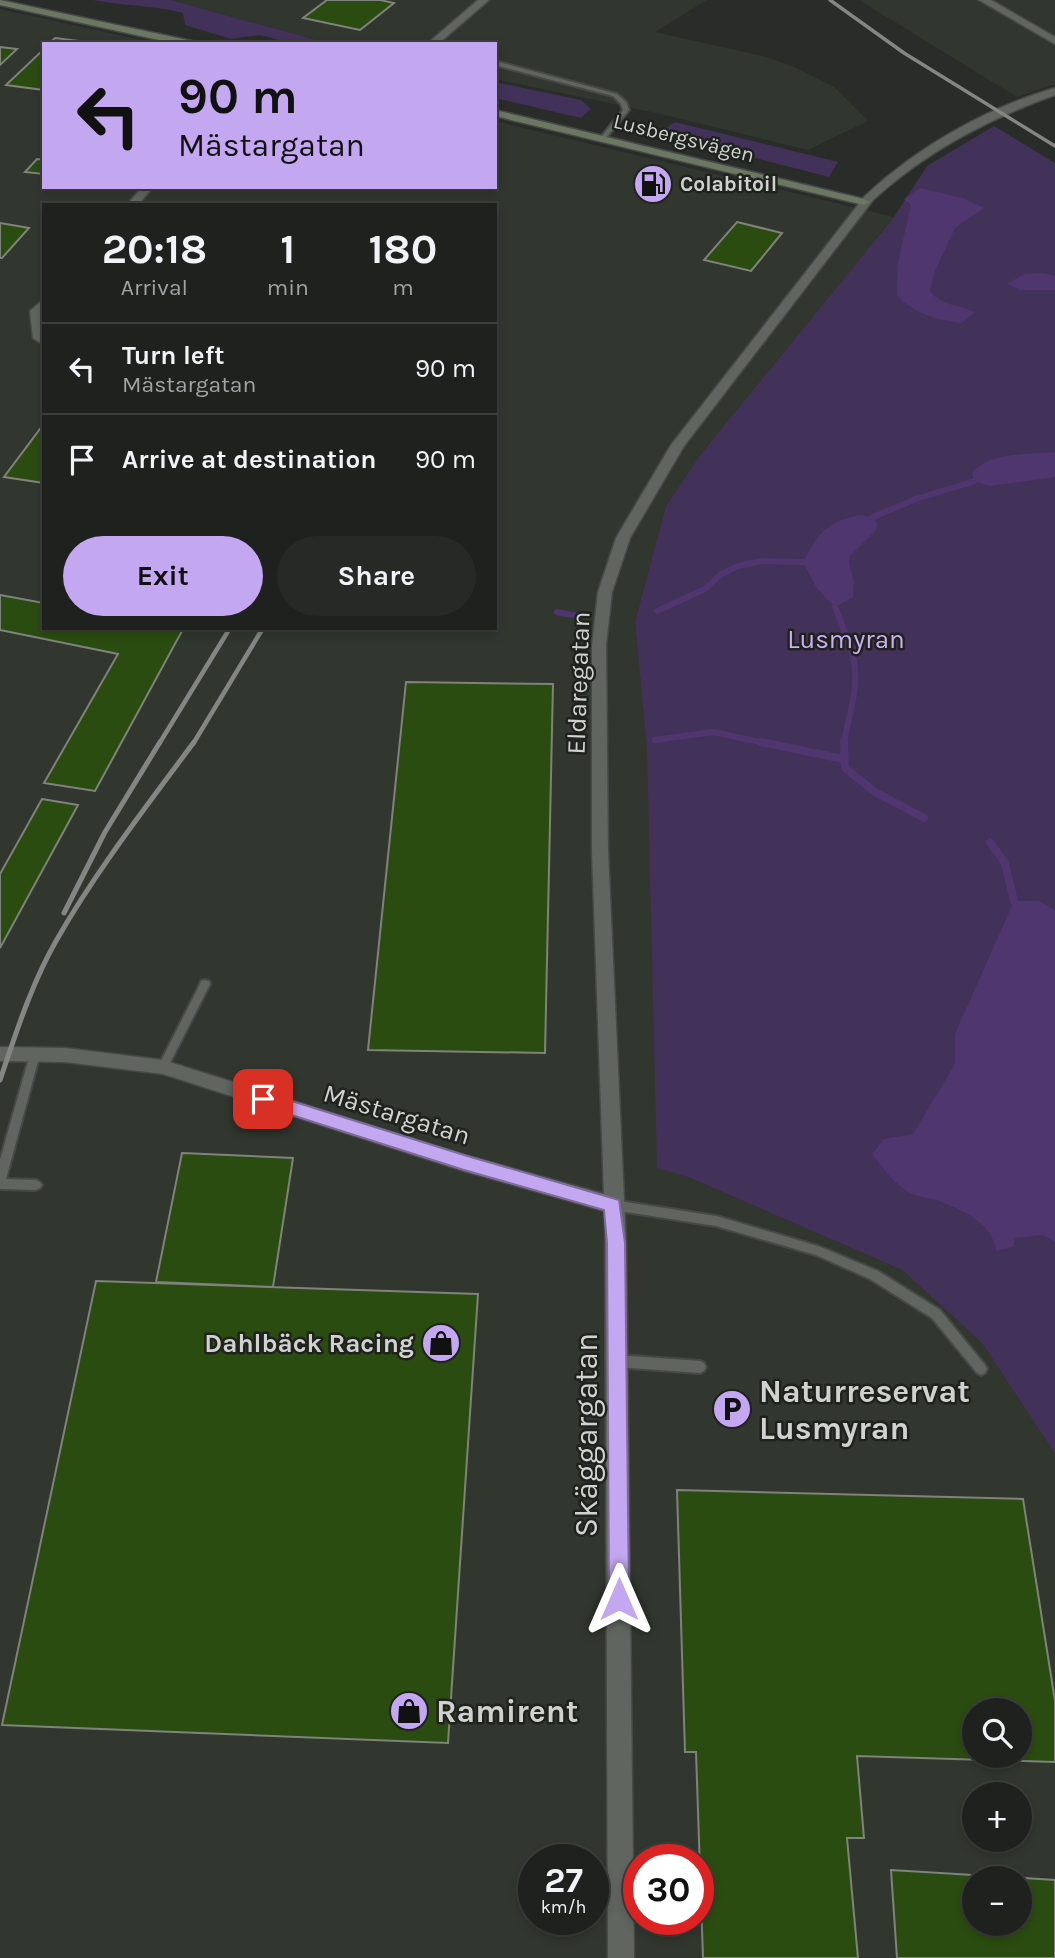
<!DOCTYPE html>
<meta charset="utf-8">
<style>
:root{--surface:#1f211e;--page:#272927;--text:#f1f3f6;--muted:#a1a3a4;--line:#3c3e3c;--accent:#c4a7f1}
body{margin:0;font-family:Karla,sans-serif;background:var(--page);color:var(--text);height:100vh;display:flex;flex-direction:column;font-size:26px;white-space:nowrap}
*{box-sizing:border-box;margin:0}
p{font-size:23px;color:var(--muted)}
.icon{flex:none;width:38px;height:38px;fill:none;stroke:currentColor;stroke-width:2;stroke-linecap:round;stroke-linejoin:round}
.map{position:relative;flex:1;overflow:hidden}
.details{position:absolute;left:42px;top:203px;width:455px;height:427px;display:flex;flex-direction:column;background:var(--surface);border-radius:0px;box-shadow:0 4px 10px #0003,0 0 0 2px var(--line)}
.details>*{flex:none}
.top-card{position:absolute;left:42px;top:42px;width:455px;height:147px;border-radius:0px;box-shadow:0 4px 10px #0003,0 0 0 2px var(--line);background:#c4a7f1;color:#111;overflow:hidden}
.fabs{position:absolute;left:962px;top:1698px;display:grid;gap:14px}
.fabs a{display:grid;place-items:center;width:70px;height:70px;border-radius:50%;background:var(--surface);box-shadow:0 4px 10px #0003,0 0 0 2px var(--line);font-size:35px}
.speed{position:absolute;left:518px;top:1844px;display:flex;gap:14px;font-size:35px;font-weight:700;text-align:center}
.speed>*{display:grid;place-content:center;width:91px;height:91px;border-radius:50%;background:var(--surface);box-shadow:0 4px 10px #0003,0 0 0 2px var(--line);line-height:1}
.speed small{font-size:18px;font-weight:400}
.speed .limit{border:10px solid #d22;background:#fff;color:#111}
.pin{position:absolute;display:grid;place-items:center;width:60px;height:60px;color:#fff;margin:-30px;border-radius:14px;box-shadow:0 4px 10px #0006}
.me{position:absolute;width:77px;margin:-38px;rotate:0deg;stroke-linejoin:round;filter:drop-shadow(0 0 5px #0008)}
.turn{display:flex;align-items:center;gap:24px;height:147px;padding:0 21px;font-size:32px}
.turn .icon{width:91px;height:91px;stroke-width:2.5}
.turn b{display:block;font-size:49px;line-height:60px}
.eta{display:flex;justify-content:space-evenly;align-items:center;height:119px;text-align:center}
.eta b{font-size:42px;font-weight:700;line-height:49px}
.cta{display:flex;gap:14px;margin-top:auto;padding:14px 21px}
.cta a{flex:1;height:80px;border-radius:42px;background:var(--accent);color:#111;font-size:28px;font-weight:700;line-height:80px;text-align:center}
.cta a+a{background:var(--page);color:var(--text)}
ul{padding:0;list-style:none}
li{display:flex;align-items:center;gap:21px;height:91px;padding:0 21px;border-top:2px solid var(--line)}
li div{flex:1}
li b{display:block;font-size:26px}
li em{font-style:normal}
.map>svg:first-child{display:block}
.built{fill:#31372e;fill-rule:evenodd}
.green{fill:#423159}
.water{fill:#4f366f}
.lines{fill:none;stroke-linecap:round;stroke-linejoin:round}
.stream-far1{stroke:#4f366f;stroke-width:6}
.stream{stroke:#4f366f;stroke-width:8}
.building{fill:#2b4c10;stroke:#7f827d;stroke-width:2;fill-rule:evenodd}
.lane-casing{stroke:#474946;stroke-width:4}
.street-casing{stroke:#474946;stroke-width:3}
.secondary-casing{stroke:#474946;stroke-width:3}
.lane{fill:#616560;fill-rule:evenodd}
.street{fill:#616560;fill-rule:evenodd}
.secondary{fill:#6a7863;fill-rule:evenodd}
.rail-far2{stroke:#848683;stroke-width:3.5}
.rail-far1{stroke:#848683;stroke-width:4.5}
.rail{stroke:#848683;stroke-width:5}
.route{fill:#c4a7f1;stroke:#7f6d9d;stroke-width:2}
.labels{text-anchor:middle;stroke-width:5;stroke-linejoin:round;paint-order:stroke}
.far-street-label{font-size:21px;fill:#d0d2cf;stroke:#20221e}
.far-poi-label{font-size:21px;font-weight:bold;fill:#d0d2cf;stroke:#20221e;text-anchor:start}
.park-label{font-size:26px;fill:#caaff4;stroke:#20221e}
.street-label{font-size:26px;fill:#d0d2cf;stroke:#20221e}
.poi-label{font-size:26px;font-weight:bold;fill:#d0d2cf;stroke:#20221e;text-anchor:end}
.near-poi-label{font-size:32px;font-weight:bold;fill:#d0d2cf;stroke:#20221e;text-anchor:start}
.near-street-label{font-size:32px;fill:#d0d2cf;stroke:#20221e}
</style>
<div class="map">
<svg width="1055" height="1958" viewBox="0 0 1055 1958">
<rect width="100%" height="100%" fill="#292c28"/>
<!-- built -->
<path class="built" d="M 171,0 L 707,0 L 655,32 L 763,56 L 794,67 L 834,87 L 868,121 L 808,150 L 661,114 L 495,79 L 495,44 L 331,44 Z
M 859,0 L 1055,0 L 1055,84 L 1017,97 Z
M 0,9 L 160,44 L 44,44 L 44,187 L 495,187 L 495,121 L 894,217 L 700,455 L 666,506 L 635,621 L 688,1177 L 902,1270 L 982,1343 L 1055,1454 L 1055,1958 L 0,1958 ZM 44,205 L 495,205 L 495,628 L 44,628 ZM 975,1710 L 1020,1710 L 1020,1755 L 975,1755 ZM 975,1794 L 1020,1794 L 1020,1839 L 975,1839 ZM 534,1860 L 593,1860 L 593,1920 L 534,1920 ZM 639,1860 L 698,1860 L 698,1920 L 639,1920 ZM 975,1878 L 1020,1878 L 1020,1923 L 975,1923 Z"/>
<!-- green -->
<path class="green" d="M 93,0 L 171,0 L 331,44 L 295,44 L 260,35 L 231,39 L 185,25 L 183,13 C 153,5 123,6 93,0 Z
M 495,82 L 581,100 L 591,109 L 581,118 L 495,98 Z
M 675,122 L 838,162 L 829,177 L 659,133 Z
M 994,126 L 1055,163 L 1055,1454 L 982,1343 L 902,1270 L 688,1177 L 657,1168 L 647,751 L 635,621 L 666,506 L 700,455 L 894,217 L 927,166 Z"/>
<!-- water -->
<path class="water" d="M 920,188 L 963,198 L 984,208 L 955,228 L 935,271 L 930,291 C 940,305 960,305 975,312 L 962,323 C 939,320 913,314 897,295 L 898,262 L 911,205 L 904,199 Z
M 1042,273 L 1055,276 L 1055,290 L 1020,290 L 1007,284 L 1024,274 Z
M 1055,452 L 1055,477 L 990,486 L 975,481 L 972,474 C 988,451 1029,455 1055,452 Z
M 860,515 L 873,517 L 878,524 L 876,530 L 849,557 L 849,565 L 854,580 L 853,597 L 835,607 L 816,587 L 803,562 C 819,533 825,522 860,515 Z
M 1014,901 L 1039,901 L 1055,910 L 1055,1242 L 1042,1235 L 1015,1238 L 1013,1247 L 996,1251 C 993,1222 961,1210 937,1200 C 928,1197 918,1198 910,1193 C 894,1183 883,1169 872,1154 L 884,1139 L 913,1134 L 955,1064 L 955,1034 Z"/>
<g class="lines">
<!-- stream-far1 -->
<path class="stream-far1" d="M 873,517 L 916,499 L 975,481
M 835,607 C 843,628 854,649 855,671 C 857,696 847,720 844,744
M 657,611 L 705,589 L 720,575 L 738,566 L 762,561 L 803,562
M 557,612 L 579,616
M 655,740 L 713,732 L 770,744"/>
<!-- stream -->
<path class="stream" d="M 761,742 L 843,759
M 844,742 L 845,768 L 875,792 L 924,818
M 990,842 L 1005,863 L 1014,901"/>
</g>
<!-- building -->
<path class="building" d="M 327,0 L 380,0 L 394,3 L 360,30 L 303,18 Z
M 55,38 L 95,43 L 49,44 Z
M 0,47 L 17,49 L 0,65 Z
M 44,49 L 44,90 L 6,85 Z
M 37,159 L 44,160 L 44,174 L 25,172 Z
M 737,222 L 782,233 L 751,271 L 704,260 Z
M 0,223 L 29,228 L 2,258 L 0,258 Z
M 40,429 L 44,430 L 44,483 L 4,477 Z
M 0,595 L 44,603 L 44,628 L 168,628 L 182,631 L 95,791 L 44,783 L 118,654 L 0,630 Z
M 406,682 L 553,684 L 545,1053 L 368,1050 Z
M 42,799 L 78,805 L 0,948 L 0,874 Z
M 182,1153 L 293,1158 L 273,1287 L 156,1282 Z
M 96,1281 L 478,1294 L 448,1743 L 2,1725 Z
M 677,1490 L 1023,1499 L 1055,1701 L 1055,1762 L 857,1756 L 864,1838 L 847,1838 L 858,1958 L 703,1958 L 696,1752 L 685,1752 ZM 975,1710 L 1020,1710 L 1020,1755 L 975,1755 Z
M 891,1870 L 1055,1880 L 1055,1958 L 897,1958 ZM 975,1878 L 1020,1878 L 1020,1923 L 975,1923 Z"/>
<g class="lines">
<defs>
<path id="lane" d="M 495,61 L 617,94 L 626,102 L 629,110 L 605,139 L 601,139 L 601,137 L 623,110 L 621,104 L 613,96 L 495,65 Z
M 205,980 L 209,981 L 210,984 L 168,1067 L 167,1070 L 159,1070 L 158,1067 L 200,984 L 201,981 Z
M 35,1050 L 39,1051 L 40,1054 L 6,1179 L 36,1180 L 40,1182 L 42,1185 L 40,1188 L 36,1190 L 0,1189 L 0,1160 L 30,1054 L 31,1051 Z
M 613,1200 L 716,1216 L 818,1246 L 878,1271 L 940,1310 L 985,1365 L 987,1369 L 985,1373 L 981,1375 L 977,1373 L 932,1318 L 870,1279 L 816,1255 L 716,1226 L 613,1210 L 609,1208 L 607,1205 L 609,1202 Z
M 617,1355 L 700,1361 L 704,1363 L 706,1367 L 704,1371 L 700,1373 L 617,1367 L 613,1365 L 611,1361 L 613,1357 Z"/>
<path id="street" d="M 478,0 L 489,0 L 438,44 L 427,44 Z
M 979,0 L 991,0 L 1055,37 L 1055,44 Z
M 1055,88 L 1055,95 C 988,119 925,152 873,200 L 684,446 L 630,538 L 612,592 L 606,645 L 608,851 L 626,1243 L 634,1958 L 608,1958 L 605,1211 L 464,1171 L 163,1074 L 65,1062 L 0,1061 L 0,1047 L 65,1048 L 163,1060 L 464,1155 L 604,1194 L 592,851 L 592,645 L 598,592 L 616,538 L 671,445 L 865,196 C 918,147 986,108 1055,88 Z
M 142,187 L 153,187 L 138,205 L 127,205 Z
M 44,299 L 44,340 L 39,342 L 33,338 L 30,311 Z"/>
<path id="secondary" d="M 0,0 L 192,41 L 197,44 L 177,44 L 0,5 Z
M 495,110 L 864,199 L 870,202 L 864,205 L 495,116 Z"/>
</defs>
<!-- lane casing -->
<use href="#lane" class="lane-casing"/>
<!-- street casing -->
<use href="#street" class="street-casing"/>
<!-- secondary casing -->
<use href="#secondary" class="secondary-casing"/>
<!-- lane -->
<use href="#lane" class="lane"/>
<!-- street -->
<use href="#street" class="street"/>
<!-- secondary -->
<use href="#secondary" class="secondary"/>
<!-- rail-far2 -->
<path class="rail-far2" d="M 830,0 L 904,53 L 1055,146"/>
<!-- rail-far1 -->
<path class="rail-far1" d="M 159,744 L 230,628
M 193,744 L 263,628"/>
<!-- rail -->
<path class="rail" d="M 64,913 L 105,832 L 160,742
M 0,1080 C 16,1033 31,985 56,941 C 96,871 146,807 194,742"/>
</g>
<!-- route -->
<path class="route" d="M 263,1092 L 464,1155 L 619,1200 L 625,1243 L 629,1599 L 626,1606 L 619,1609 L 612,1606 L 609,1599 L 607,1243 L 604,1210 L 464,1170 L 257,1104 L 255,1099 L 257,1094 Z"/>
<!-- icons -->
<defs>
<symbol id="fuel-disc" viewBox="-11 -11 22 22"><circle r="9.5" fill="#c4a7f1" stroke="#20221e"/><path d="M-5.5-6h7V0h2V4h1.3V-2.5L3-4.5l.8-.8L6-3V5H2.5V1h-1V6h-7ZM-4.2-4.7v3.2H.2V-4.7Z" fill="#111"/></symbol>
<symbol id="shop-disc" viewBox="-11 -11 22 22"><circle r="9.5" fill="#c4a7f1" stroke="#20221e"/><path d="M-5-2.5h2.3a2.7 3.5 0 0 1 5.4 0H5L5.5 6h-11ZM-1.5-2.5h3a1.5 2.3 0 0 0-3 0Z" fill="#111"/></symbol>
<symbol id="parking-disc" viewBox="-11 -11 22 22"><circle r="9.5" fill="#c4a7f1" stroke="#20221e"/><path d="M-3.5-5.5H1a3.5 3.5 0 0 1 0 7H-1V5.5H-3.5ZM-1-3.4V-.6H.8a1.4 1.4 0 0 0 0-2.8Z" fill="#111"/></symbol>
</defs>
<g fill-rule="evenodd">
<use href="#fuel-disc" x="631" y="162" width="44" height="44"/>
<use href="#shop-disc" x="419" y="1321" width="44" height="44"/>
<use href="#parking-disc" x="710" y="1387" width="44" height="44"/>
<use href="#shop-disc" x="387" y="1689" width="44" height="44"/>
</g>
<g class="labels">
<!-- far-street labels -->
<g class="far-street-label">
<text transform="translate(684 138) rotate(14)" y="7">Lusbergsvägen</text>
</g>
<!-- far-poi labels -->
<g class="far-poi-label">
<text x="680" y="191">Colabitoil</text>
</g>
<!-- park labels -->
<g class="park-label">
<text x="846" y="648">Lusmyran</text>
</g>
<!-- street labels -->
<g class="street-label">
<text transform="translate(578 683) rotate(-88)" y="9">Eldaregatan</text>
<text transform="translate(397 1114) rotate(17)" y="9">Mästargatan</text>
</g>
<!-- poi labels -->
<g class="poi-label">
<text x="414" y="1352">Dahlbäck Racing</text>
</g>
<!-- near-poi labels -->
<g class="near-poi-label">
<text x="759" y="1402">Naturreservat<tspan x="759" dy="37">Lusmyran</tspan></text>
<text x="436" y="1722">Ramirent</text>
</g>
<!-- near-street labels -->
<g class="near-street-label">
<text transform="translate(586 1435) rotate(-90)" y="11">Skäggargatan</text>
</g>
</g>
</svg>
<div class="fabs">
<a><svg class="icon" aria-label="search" viewBox="0 0 24 24"><circle cx="10" cy="10" r="6"/><path d="M15 15l6 6"/></svg></a>
<a>+</a>
<a>−</a>
</div>
<div class="speed"><div>27<small>km/h</small></div><div class="limit">30</div></div>
<div class="pin" style="left:263px;top:1099px;background:#d93025"><svg class="icon" aria-label="arrive" viewBox="0 0 24 24"><path d="M6 21V4h12l-3 4 3 4H6"/></svg></div>
<svg class="me" style="left:619px;top:1599px" viewBox="-20 -20 40 40"><path d="M0-17L14 15 0 8-14 15z" fill="#c4a7f1" stroke="#fff" stroke-width="4"/></svg>
<div class="top-card">
<div class="turn"><svg class="icon" aria-label="left" viewBox="0 0 24 24"><path d="M17 20v-9H6M10 6l-5 5 5 5"/></svg><div><b>90 m</b>Mästargatan</div></div>
</div>
<section class="details">
<div class="eta">
<div><b>20:18</b><p>Arrival</p></div>
<div><b>1</b><p>min</p></div>
<div><b>180</b><p>m</p></div>
</div>
<ul>
<li><svg class="icon" aria-label="left" viewBox="0 0 24 24"><path d="M17 20v-9H6M10 6l-5 5 5 5"/></svg><div><b>Turn left</b><p>Mästargatan</p></div><em>90 m</em></li>
<li><svg class="icon" aria-label="arrive" viewBox="0 0 24 24"><path d="M6 21V4h12l-3 4 3 4H6"/></svg><div><b>Arrive at destination</b></div><em>90 m</em></li>
</ul>
<div class="cta"><a>Exit</a><a>Share</a></div>
</section>
</div>
